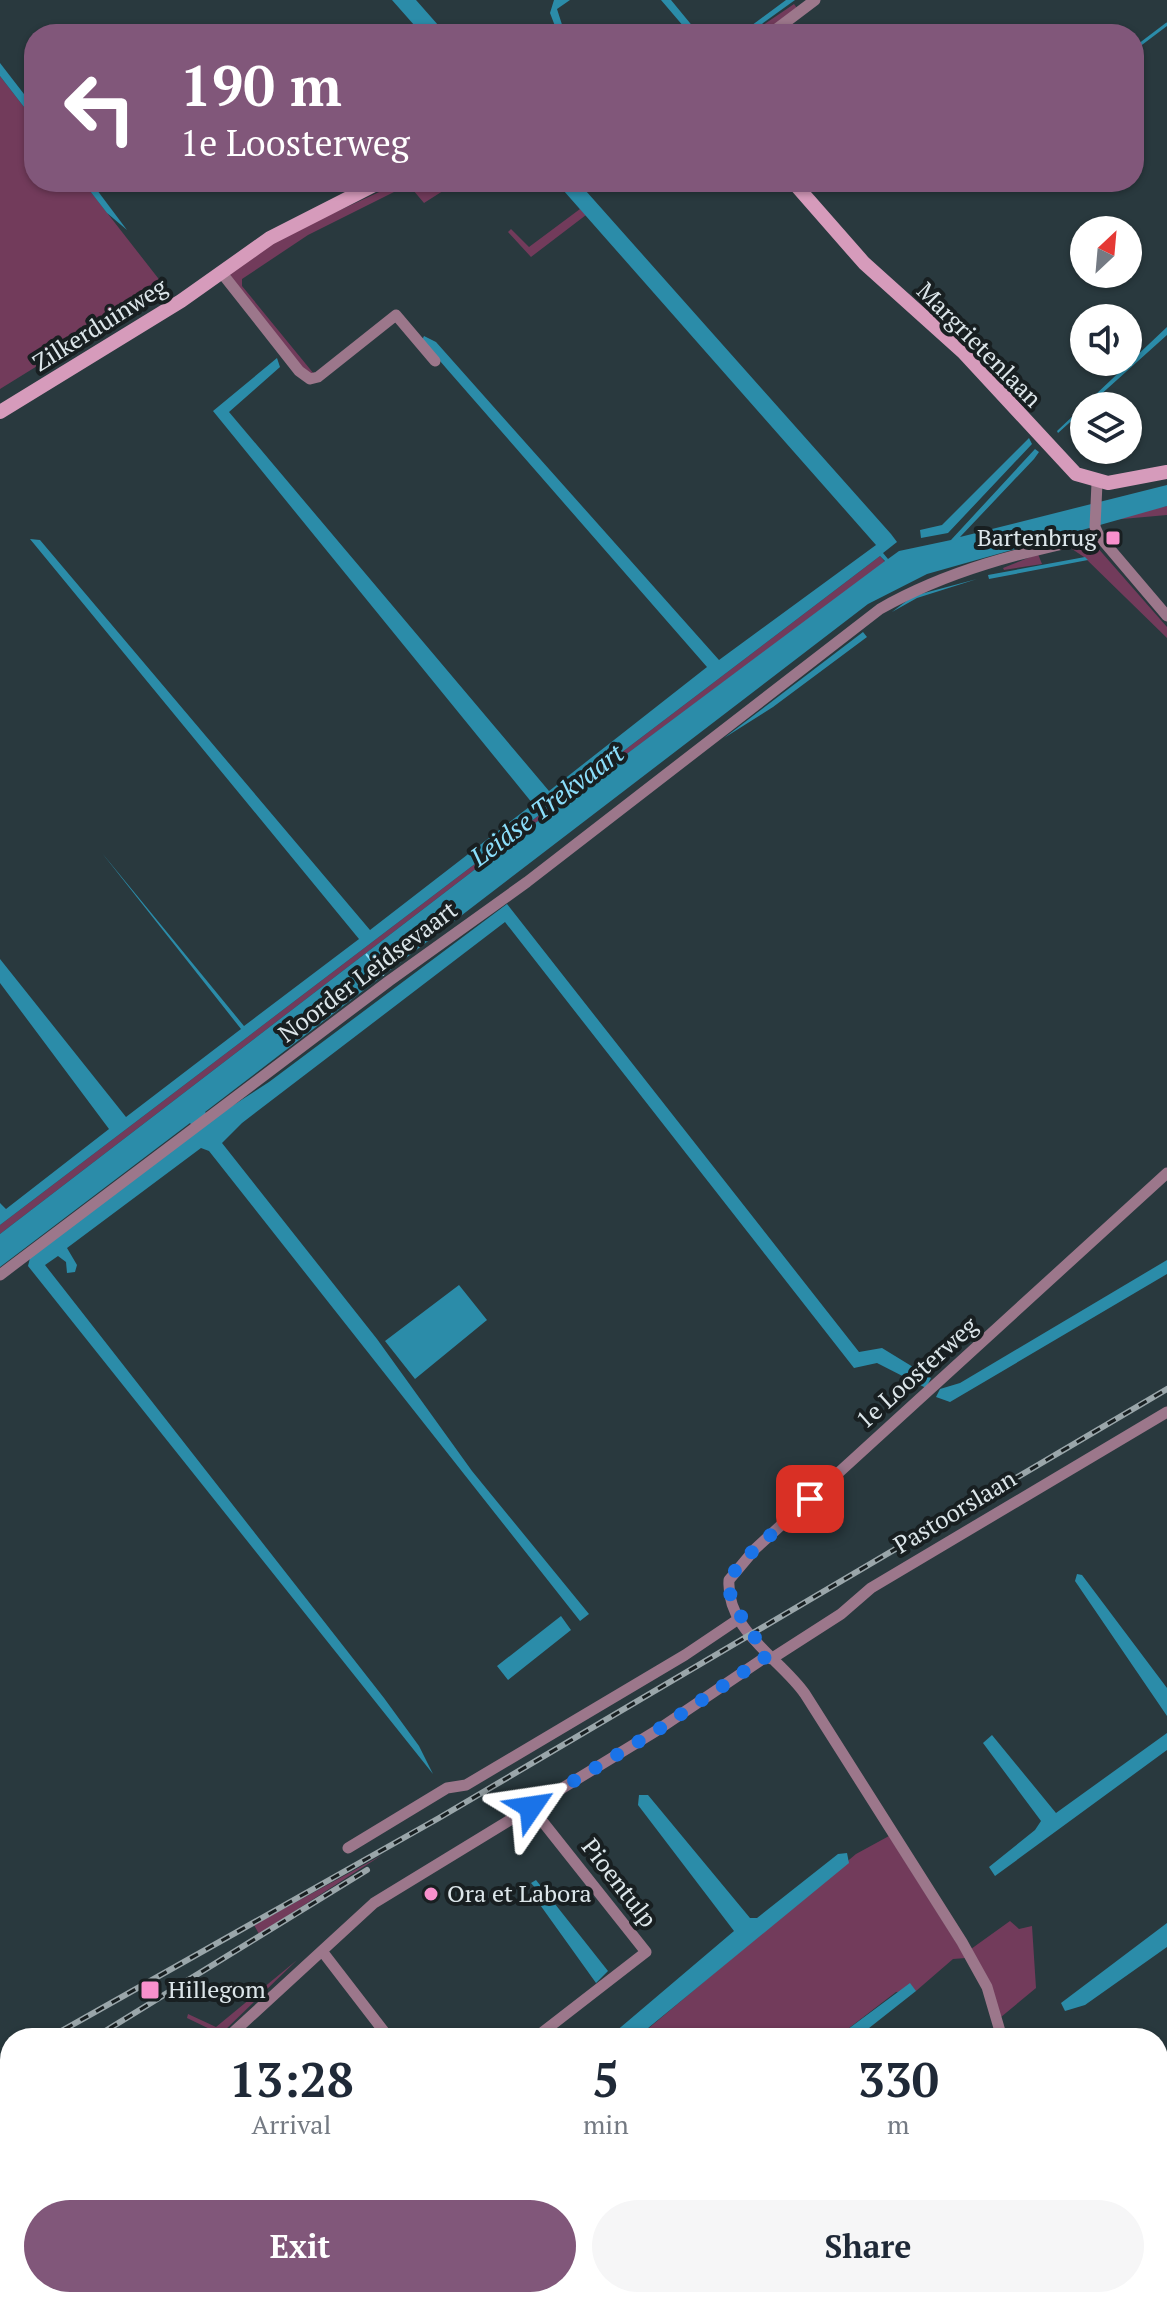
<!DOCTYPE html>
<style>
:root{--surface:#fff;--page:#f6f6f7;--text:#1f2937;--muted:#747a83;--accent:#81577a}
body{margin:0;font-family:"PT Serif",serif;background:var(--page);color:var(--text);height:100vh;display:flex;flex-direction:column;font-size:30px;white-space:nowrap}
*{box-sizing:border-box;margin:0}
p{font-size:26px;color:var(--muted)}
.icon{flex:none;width:44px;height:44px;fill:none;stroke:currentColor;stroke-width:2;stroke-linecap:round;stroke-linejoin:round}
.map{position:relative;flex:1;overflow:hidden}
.details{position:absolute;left:0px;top:2028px;width:1168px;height:280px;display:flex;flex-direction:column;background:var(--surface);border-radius:32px 32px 0 0;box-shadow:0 2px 6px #0004}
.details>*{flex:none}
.banner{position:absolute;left:24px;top:24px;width:1120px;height:168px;border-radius:32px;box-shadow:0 2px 6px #0004;background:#81577a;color:#fff;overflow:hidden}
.needle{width:52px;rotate:26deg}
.buttons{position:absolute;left:1070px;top:216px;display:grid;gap:16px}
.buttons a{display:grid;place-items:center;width:72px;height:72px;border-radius:50%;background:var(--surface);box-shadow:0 2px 6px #0004;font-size:40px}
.pin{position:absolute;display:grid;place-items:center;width:68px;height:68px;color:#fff;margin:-34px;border-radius:16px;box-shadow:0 4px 12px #0006}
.me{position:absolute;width:88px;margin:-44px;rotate:58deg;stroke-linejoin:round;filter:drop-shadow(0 0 6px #0008)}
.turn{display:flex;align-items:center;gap:28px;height:168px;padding:0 24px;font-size:36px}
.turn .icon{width:104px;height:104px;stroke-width:2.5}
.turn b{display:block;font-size:56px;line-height:68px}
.eta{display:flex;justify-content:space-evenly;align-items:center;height:136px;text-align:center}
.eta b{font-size:48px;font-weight:600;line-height:56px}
.button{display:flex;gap:16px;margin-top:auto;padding:16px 24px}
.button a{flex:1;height:92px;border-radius:48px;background:var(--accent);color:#fff;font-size:32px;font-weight:600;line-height:92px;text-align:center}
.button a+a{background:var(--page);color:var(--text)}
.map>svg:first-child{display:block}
.green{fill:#723b5b}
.water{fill:#2b8ca9}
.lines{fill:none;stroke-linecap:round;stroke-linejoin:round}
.stream{stroke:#2b8ca9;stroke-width:3}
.ferry{stroke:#8bdefb;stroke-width:2;stroke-dasharray:10 8;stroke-linecap:butt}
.street{stroke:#9c778b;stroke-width:11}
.secondary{stroke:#d69bbb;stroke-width:14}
.rail-casing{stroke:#9aa6aa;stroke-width:6}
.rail{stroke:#181f21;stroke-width:3;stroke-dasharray:9;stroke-linecap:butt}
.route{stroke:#1a73e8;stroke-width:14;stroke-dasharray:0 25.2}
.poi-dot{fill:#f890cc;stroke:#181f21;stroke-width:3}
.labels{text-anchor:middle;stroke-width:8;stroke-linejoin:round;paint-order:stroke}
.street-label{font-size:24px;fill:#dce6ea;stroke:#181f21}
.poi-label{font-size:24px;fill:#dce6ea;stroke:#181f21;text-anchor:start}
.water-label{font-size:26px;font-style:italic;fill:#8bdefb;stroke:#181f21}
</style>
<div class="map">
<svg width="1167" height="2308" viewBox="0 0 1167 2308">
<rect width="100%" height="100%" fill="#29393e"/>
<!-- green -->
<path class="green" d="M 794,4 L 797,8 L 762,34 L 750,34 Z
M 0,76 L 34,120 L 34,182 L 83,182 L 165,287 L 0,389 Z
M 401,182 L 441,182 L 446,189 L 424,203 L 413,190 L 404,187 L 308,235 L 242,279 L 242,286 L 314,374 L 305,373 L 232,282 L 230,274 L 277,239 Z
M 580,209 L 586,215 L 531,257 L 508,232 L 511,229 L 529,247 Z
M 1167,506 L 1167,515 L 1111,520 L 1161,507 Z
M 1096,546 L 1167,627 L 1167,638 L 1084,557 L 1069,547 Z
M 1038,554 L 1042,564 L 1004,570 L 1003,568 Z
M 880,556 L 885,562 L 577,791 L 0,1234 L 0,1225 Z
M 889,1836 L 966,1958 L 953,1959 L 916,1991 L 896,1992 L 836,2038 L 637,2038 L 856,1854 Z
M 382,1855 L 259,1934 L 254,1925 Z
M 1010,1921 L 1019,1929 L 1032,1926 L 1036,1988 L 1001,2017 L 971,1949 Z
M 297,1960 L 223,2032 L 218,2033 L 187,2018 L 188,2014 L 216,2027 Z"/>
<!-- water -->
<path class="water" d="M 392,0 L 416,0 L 446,34 L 422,34 Z
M 554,0 L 570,0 L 557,9 L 565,34 L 558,34 L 550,13 Z
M 661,0 L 671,0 L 699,34 L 690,34 Z
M 786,0 L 795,0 L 748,34 L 740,34 Z
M 0,63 L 34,107 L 34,120 L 0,76 Z
M 83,182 L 91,182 L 127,230 L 107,213 Z
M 556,182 L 578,182 L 891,534 L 897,542 L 883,553 L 888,559 L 899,551 L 951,540 L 1035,449 L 1039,452 L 1034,459 L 960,537 L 1167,485 L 1167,506 L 927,574 L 868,604 L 205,1112 L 212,1119 L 269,1082 L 507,904 L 859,1352 L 882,1348 L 931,1378 L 926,1388 L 877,1363 L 854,1368 L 505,922 L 242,1123 L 222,1143 L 377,1339 L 472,1471 L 589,1614 L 580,1621 L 209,1151 L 201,1148 L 67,1248 L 77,1265 L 75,1272 L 67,1273 L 66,1262 L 58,1256 L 45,1265 L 384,1698 L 419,1746 L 433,1774 L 28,1266 L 30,1258 L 196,1130 L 190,1123 L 0,1267 L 0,1234 L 577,791 L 885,561 L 880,556 L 0,1225 L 0,1203 L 6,1209 L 109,1129 L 0,983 L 0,959 L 126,1117 L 241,1029 L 102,853 L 244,1026 L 359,939 L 30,539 L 40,540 L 370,930 L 533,804 L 213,411 L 277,358 L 280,367 L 229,412 L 549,791 L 707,667 L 446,368 L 422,340 L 424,336 L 436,342 L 719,660 L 876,545 Z
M 1167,327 L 1167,335 L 1058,433 L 1057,431 Z
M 1029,438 L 1032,444 L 948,533 L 921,538 L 920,530 L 942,525 Z
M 1085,557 L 1088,560 L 989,579 L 988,575 Z
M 977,579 L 917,598 L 892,612 L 913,596 Z
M 863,632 L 867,637 L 773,707 L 724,738 Z
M 1167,1260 L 1167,1274 L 950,1402 L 936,1397 L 940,1389 L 960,1383 Z
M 459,1285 L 487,1320 L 415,1379 L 385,1341 Z
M 1077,1574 L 1082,1575 L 1167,1688 L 1167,1716 L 1075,1581 Z
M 561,1616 L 571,1630 L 508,1680 L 497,1666 Z
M 1167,1733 L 1167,1750 L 995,1876 L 989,1867 L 1035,1830 L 1041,1821 L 983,1743 L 992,1735 L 1056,1813 Z
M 639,1795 L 648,1795 L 750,1918 L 757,1918 L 838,1854 L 847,1853 L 849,1863 L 636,2038 L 608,2038 L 734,1931 L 638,1805 Z
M 536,1880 L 608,1971 L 596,1983 L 533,1895 L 537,1890 L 531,1883 Z
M 1167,1923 L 1167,1947 L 1085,2005 L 1065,2011 L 1061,2003 Z
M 910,1983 L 916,1991 L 864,2032 L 856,2038 L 836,2038 Z
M 285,2298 L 309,2298 L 295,2308 L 265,2308 Z"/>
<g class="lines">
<!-- stream -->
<path class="stream" d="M 1134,49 L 1167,24"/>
<!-- ferry -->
<path class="ferry" d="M 366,954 L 384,976"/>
<!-- street -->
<path class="street" d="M 770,34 L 815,0
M 221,272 L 299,371 L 310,379 L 318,377 L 396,315 L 435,361
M 1097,483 L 1095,527 L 1099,536 L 1167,616
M 0,1275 L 389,981 L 527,882 L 880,609 C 948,570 1022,552 1099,536
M 771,1659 L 841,1614 L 871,1588 L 1167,1412
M 531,1807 L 646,1952 L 535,2038
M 348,1848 L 447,1788 L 466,1785 L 685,1655 L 740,1618
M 322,1951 L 389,2038
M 227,2038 L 374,1903 L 656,1731 L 767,1656
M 1002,2038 L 987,1987 L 962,1942 L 805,1694 C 780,1658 726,1631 729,1580 L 755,1549 L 1167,1173
M 0,2151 L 10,2146
M 0,2218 L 10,2209
M 1128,2298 L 1136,2308
M 355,2308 L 366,2298"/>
<!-- secondary -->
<path class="secondary" d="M 793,182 L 864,263 L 963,352 L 1076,474 L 1108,483 L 1167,472
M 0,412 L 181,301 L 270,238 L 380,182
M 401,2298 L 410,2308"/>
<defs>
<path id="rail" d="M 49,2038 L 439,1818 L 1167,1389
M 94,2038 L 367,1870
M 0,2067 L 10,2061
M 0,2094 L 10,2088"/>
</defs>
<!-- rail casing -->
<use href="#rail" class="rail-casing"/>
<!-- rail -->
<use href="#rail" class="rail"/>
</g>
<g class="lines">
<!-- route -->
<path class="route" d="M 531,1807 L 656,1731 L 767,1656 L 731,1601 L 729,1580 L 740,1563 L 810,1499"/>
</g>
<!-- markers -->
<g class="poi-dot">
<rect x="1105" y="530" width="16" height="16" rx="4"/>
<circle cx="431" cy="1894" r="8"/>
<rect x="140" y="1980" width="20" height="20" rx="4"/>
</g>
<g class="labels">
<!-- street labels -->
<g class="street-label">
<text transform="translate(100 325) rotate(-32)" y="8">Zilkerduinweg</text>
<text transform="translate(979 345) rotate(45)" y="8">Margrietenlaan</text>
<text transform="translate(368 972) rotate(-37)" y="8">Noorder Leidsevaart</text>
<text transform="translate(917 1373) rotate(-42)" y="8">1e Loosterweg</text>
<text transform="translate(955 1512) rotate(-31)" y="8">Pastoorslaan</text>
<text transform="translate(619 1883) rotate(52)" y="8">Pioentulp</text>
</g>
<!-- poi labels -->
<g class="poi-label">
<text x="1097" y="546" text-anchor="end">Bartenbrug</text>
<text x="447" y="1902">Ora et Labora</text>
<text x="168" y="1998">Hillegom</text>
</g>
<!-- water labels -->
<g class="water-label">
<text transform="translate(547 805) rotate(-37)" y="9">Leidse Trekvaart</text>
</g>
</g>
</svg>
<div class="buttons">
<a><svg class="needle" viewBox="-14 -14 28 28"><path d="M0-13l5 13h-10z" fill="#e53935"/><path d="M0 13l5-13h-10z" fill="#747a83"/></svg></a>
<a><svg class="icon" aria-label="sound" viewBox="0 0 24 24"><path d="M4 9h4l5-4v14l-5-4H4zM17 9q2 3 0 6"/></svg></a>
<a><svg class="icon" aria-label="layers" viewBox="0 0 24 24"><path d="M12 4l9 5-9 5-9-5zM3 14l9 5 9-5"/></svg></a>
</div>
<div class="pin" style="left:810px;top:1499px;background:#d93025"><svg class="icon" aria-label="arrive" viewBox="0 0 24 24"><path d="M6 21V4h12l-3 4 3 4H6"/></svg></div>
<svg class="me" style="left:531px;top:1807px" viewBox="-20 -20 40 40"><path d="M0-17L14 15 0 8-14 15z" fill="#1a73e8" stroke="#fff" stroke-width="4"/></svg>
<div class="banner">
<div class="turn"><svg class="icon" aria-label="left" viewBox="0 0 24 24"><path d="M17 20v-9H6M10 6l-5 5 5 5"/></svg><div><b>190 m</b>1e Loosterweg</div></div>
</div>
<section class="details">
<div class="eta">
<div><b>13:28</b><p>Arrival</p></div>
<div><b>5</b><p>min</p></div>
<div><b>330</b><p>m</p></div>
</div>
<div class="button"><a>Exit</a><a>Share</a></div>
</section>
</div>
